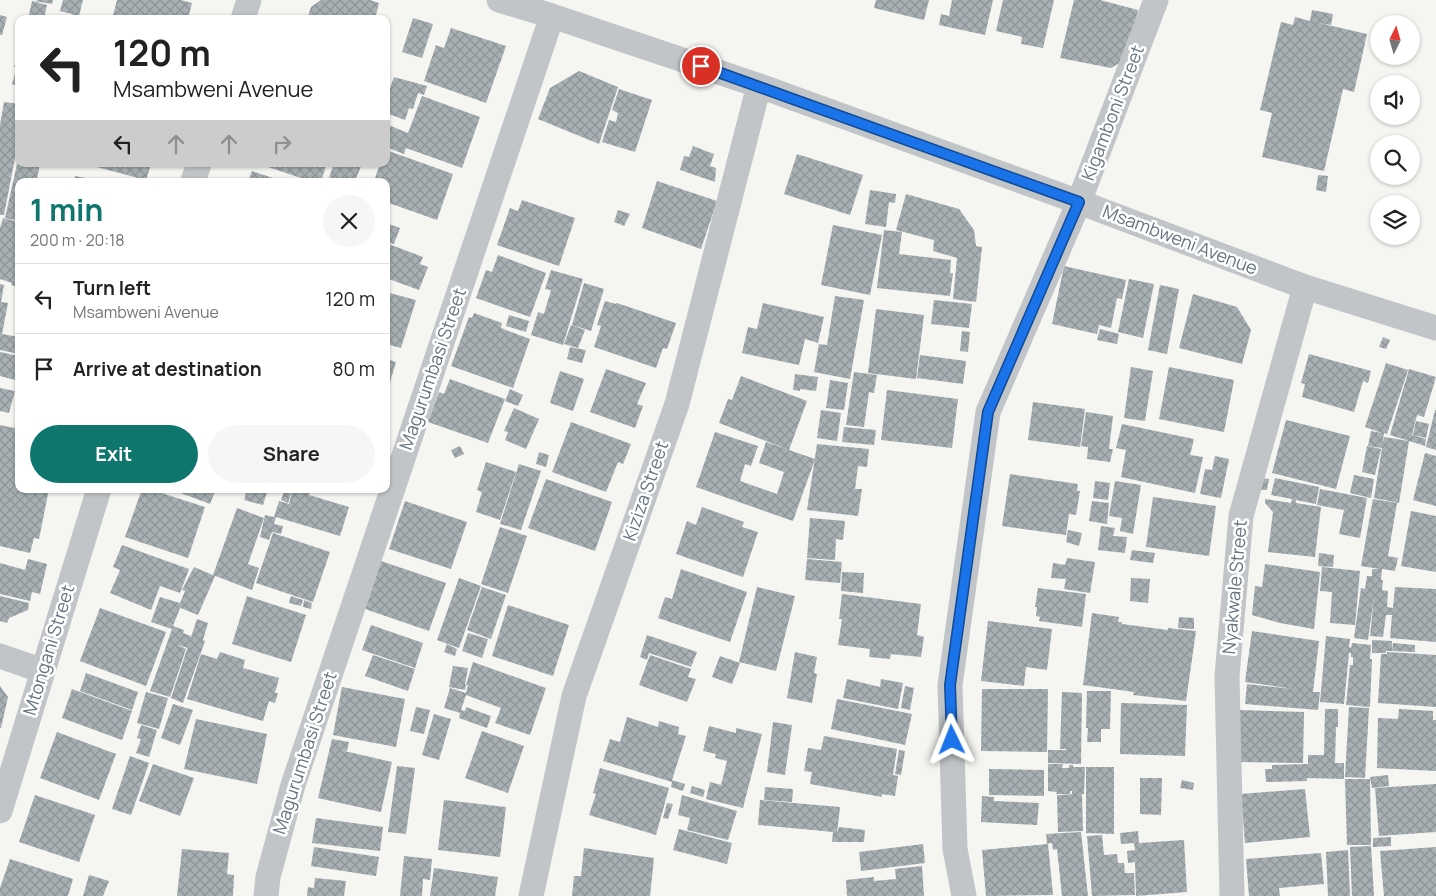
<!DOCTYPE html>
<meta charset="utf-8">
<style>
:root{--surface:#fff;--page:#f6f6f6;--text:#222;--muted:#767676;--line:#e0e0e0;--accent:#0f766e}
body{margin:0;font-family:Manrope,sans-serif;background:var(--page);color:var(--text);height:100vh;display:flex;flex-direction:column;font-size:19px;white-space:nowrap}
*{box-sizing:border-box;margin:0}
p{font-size:16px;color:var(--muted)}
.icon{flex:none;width:28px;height:28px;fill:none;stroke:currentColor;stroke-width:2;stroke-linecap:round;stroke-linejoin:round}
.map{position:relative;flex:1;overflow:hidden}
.drawer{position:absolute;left:15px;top:178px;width:375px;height:315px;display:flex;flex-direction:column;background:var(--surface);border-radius:10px;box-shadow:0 1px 4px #0004}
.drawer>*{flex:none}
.guide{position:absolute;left:15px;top:15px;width:375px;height:152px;border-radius:10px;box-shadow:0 1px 4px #0004;background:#fff;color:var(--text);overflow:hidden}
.needle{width:32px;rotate:5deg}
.controls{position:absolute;left:1370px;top:15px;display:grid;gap:10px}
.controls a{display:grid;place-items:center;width:50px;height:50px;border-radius:50%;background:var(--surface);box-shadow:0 1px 4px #0004;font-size:25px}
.pin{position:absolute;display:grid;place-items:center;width:42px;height:42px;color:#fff;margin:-21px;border:2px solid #fff;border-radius:50%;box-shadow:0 1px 5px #0007}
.me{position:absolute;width:55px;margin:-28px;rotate:358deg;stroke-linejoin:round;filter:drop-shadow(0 0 4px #0008)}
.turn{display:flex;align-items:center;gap:18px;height:105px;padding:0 15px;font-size:22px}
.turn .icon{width:65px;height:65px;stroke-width:2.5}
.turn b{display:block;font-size:35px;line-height:42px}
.lanes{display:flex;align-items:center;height:48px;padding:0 15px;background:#0003;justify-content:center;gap:25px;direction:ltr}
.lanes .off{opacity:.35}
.round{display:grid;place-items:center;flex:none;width:52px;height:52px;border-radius:26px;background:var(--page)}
.headline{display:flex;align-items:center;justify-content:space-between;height:85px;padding:0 15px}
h1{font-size:30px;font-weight:700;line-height:38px;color:var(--accent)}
.action{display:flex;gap:10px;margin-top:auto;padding:10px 15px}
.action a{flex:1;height:58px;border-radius:30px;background:var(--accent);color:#fff;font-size:20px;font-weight:700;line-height:58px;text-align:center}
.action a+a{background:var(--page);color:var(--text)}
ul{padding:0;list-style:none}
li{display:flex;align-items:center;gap:15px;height:70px;padding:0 15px;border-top:1px solid var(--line)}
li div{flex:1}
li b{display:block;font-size:19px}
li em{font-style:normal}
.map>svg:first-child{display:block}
.building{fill:url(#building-cross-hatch)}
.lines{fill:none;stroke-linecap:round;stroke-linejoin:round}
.street{stroke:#c1c5c8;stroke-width:25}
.route-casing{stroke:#114b97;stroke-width:12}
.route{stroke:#1a73e8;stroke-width:9}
.labels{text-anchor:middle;stroke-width:5;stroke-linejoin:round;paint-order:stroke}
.street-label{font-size:18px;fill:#657582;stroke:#fff}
</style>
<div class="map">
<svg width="1436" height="896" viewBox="0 0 1436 896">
<defs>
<pattern id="building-cross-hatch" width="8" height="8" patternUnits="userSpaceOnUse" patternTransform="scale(1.25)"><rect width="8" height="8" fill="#a8b0b4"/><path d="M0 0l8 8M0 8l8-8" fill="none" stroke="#8c9498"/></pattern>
</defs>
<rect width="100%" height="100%" fill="#f5f5f2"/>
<!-- building -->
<path class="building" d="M 40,0 L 53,0 L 52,4 L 34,1 Z
M 63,0 L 83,0 L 79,16 L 60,11 Z
M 117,0 L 181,0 L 192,3 L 188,19 L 112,19 Z
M 321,0 L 370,0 L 379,3 L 375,19 L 307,19 L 311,7 Z
M 876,0 L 929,0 L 924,20 L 874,8 Z
M 952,0 L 993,0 L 985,35 L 939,25 L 941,14 L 949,16 Z
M 1003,0 L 1054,0 L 1043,48 L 1021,44 L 1022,37 L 996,31 Z
M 1074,0 L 1100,0 L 1138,10 L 1126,59 L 1111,68 L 1060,58 Z
M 32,1 L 47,5 L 44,19 L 28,19 Z
M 1312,10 L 1333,14 L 1331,25 L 1319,23 L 1367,34 L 1354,92 L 1343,89 L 1324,171 L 1262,157 L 1272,113 L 1260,110 L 1281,22 L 1293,25 L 1295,17 L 1310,21 Z
M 0,15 L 7,17 L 2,35 L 0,35 Z
M 413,18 L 433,24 L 422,58 L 402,52 Z
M 451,28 L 506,46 L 486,103 L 424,81 L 436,45 L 444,48 Z
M 17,58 L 19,59 L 19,86 L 12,84 L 17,67 L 14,67 Z
M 579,71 L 618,87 L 599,144 L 538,119 L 550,88 Z
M 394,77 L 427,86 L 424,95 L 418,93 L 413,109 L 409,108 L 405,120 L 386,113 L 386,99 Z
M 619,89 L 652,100 L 635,152 L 602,142 L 609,120 L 616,122 L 618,113 L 612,110 Z
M 422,96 L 480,117 L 462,168 L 406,148 L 404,154 L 386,147 L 386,124 L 408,133 Z
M 4,102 L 19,104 L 19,137 L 4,215 L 0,215 L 0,125 Z
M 693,146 L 714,154 L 710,166 L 716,168 L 715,182 L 680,170 L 684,156 L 689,157 Z
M 386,150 L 453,174 L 437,220 L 386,202 L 386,181 L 374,181 L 380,164 L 386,164 Z
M 797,154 L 863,175 L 850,215 L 784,194 Z
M 17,164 L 40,164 L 37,179 L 34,178 L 33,181 L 19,181 L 19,221 L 5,218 Z
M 85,164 L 151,164 L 146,180 Z
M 259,164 L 327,164 L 321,181 L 310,181 Z
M 334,164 L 362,164 L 355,181 L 333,181 L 334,179 L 329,177 Z
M 252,171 L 282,181 L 248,181 Z
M 1318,175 L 1328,176 L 1326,192 L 1316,190 Z
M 75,176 L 96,180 L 96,181 L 74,181 Z
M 657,181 L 717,201 L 701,249 L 642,228 Z
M 870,190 L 896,194 L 895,203 L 889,202 L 886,227 L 865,224 Z
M 906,194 L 959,209 L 974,230 L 976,246 L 982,247 L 976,302 L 953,299 L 957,258 L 933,251 L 934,240 L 896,230 Z
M 522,200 L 575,218 L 559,266 L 497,245 L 510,208 L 518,211 Z
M 618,210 L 630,214 L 624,226 L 614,222 Z
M 3,218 L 19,222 L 19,287 L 11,285 L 12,283 L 0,279 L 0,228 Z
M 386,223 L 400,228 L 394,244 L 386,242 Z
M 833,225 L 882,235 L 870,295 L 821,285 Z
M 884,230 L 902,232 L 899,254 L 951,260 L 950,273 L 953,273 L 950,296 L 877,288 Z
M 386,243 L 423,257 L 420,264 L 428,267 L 419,290 L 386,278 Z
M 498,255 L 546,273 L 530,317 L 476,298 L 486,270 L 492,272 Z
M 1064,266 L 1126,280 L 1122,299 L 1117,298 L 1111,328 L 1099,325 L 1097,334 L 1052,324 Z
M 551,270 L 583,279 L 563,345 L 531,335 L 538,312 L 544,314 L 551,290 L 545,289 Z
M 1129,279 L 1154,284 L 1143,338 L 1118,332 Z
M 584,283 L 604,289 L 591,331 L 572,325 Z
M 0,284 L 4,285 L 1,302 L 8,303 L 2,334 L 19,337 L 19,354 L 0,350 Z
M 1160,285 L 1179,289 L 1167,354 L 1148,350 Z
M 386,292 L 416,300 L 401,348 L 386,344 Z
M 1193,294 L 1237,307 L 1251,330 L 1242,364 L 1179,348 Z
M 835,296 L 864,300 L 850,379 L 814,372 L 819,344 L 827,345 Z
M 934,300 L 972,304 L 969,328 L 931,324 Z
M 605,301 L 616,304 L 617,303 L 676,323 L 667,349 L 663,348 L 656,368 L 594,347 L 601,326 L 597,325 Z
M 763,303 L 824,317 L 818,343 L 805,339 L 799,365 L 742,353 L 748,327 L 757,329 Z
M 876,309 L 924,315 L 916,379 L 868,373 Z
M 474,313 L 502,323 L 501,328 L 530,339 L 513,388 L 451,366 L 469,317 L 472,318 Z
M 509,315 L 529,321 L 526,332 L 506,326 Z
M 571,325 L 585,330 L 578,348 L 564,344 Z
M 1100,329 L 1119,334 L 1117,344 L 1097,340 Z
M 962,331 L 970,332 L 968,352 L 960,351 Z
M 1383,337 L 1390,340 L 1386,349 L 1379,347 Z
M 570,347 L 586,350 L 582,363 L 567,359 Z
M 0,352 L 19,356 L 19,381 L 0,376 Z
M 1309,354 L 1371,371 L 1368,383 L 1363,381 L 1354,412 L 1302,397 L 1305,384 L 1301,383 Z
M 920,355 L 966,361 L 963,384 L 917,378 Z
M 386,359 L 396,362 L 387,392 L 386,392 Z
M 1386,363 L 1408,370 L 1387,434 L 1384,433 L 1382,446 L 1384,437 L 1409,441 L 1399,503 L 1374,498 L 1382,448 L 1368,446 L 1371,431 L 1382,433 L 1365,427 Z
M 1131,367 L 1153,371 L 1145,421 L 1124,418 Z
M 1169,367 L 1234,380 L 1224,432 L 1159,419 Z
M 606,369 L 646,383 L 637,404 L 643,406 L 635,428 L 590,412 Z
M 1409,369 L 1436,377 L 1424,417 L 1417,415 L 1412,435 L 1426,439 L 1425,446 L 1390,435 Z
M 560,371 L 584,379 L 573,411 L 550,403 Z
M 854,372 L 877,375 L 874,393 L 869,392 L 864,427 L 846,425 Z
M 795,374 L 818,377 L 816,391 L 800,389 L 800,391 L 793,390 Z
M 741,376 L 807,401 L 789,450 L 815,459 L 793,521 L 696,487 L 715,432 L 758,446 L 751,466 L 745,464 L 740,481 L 777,494 L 784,472 L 759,463 L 766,442 L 787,449 L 719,423 L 728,399 L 732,400 Z
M 450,379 L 505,399 L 488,443 L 428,422 L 439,392 L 444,394 Z
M 830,380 L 848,383 L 844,410 L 826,408 Z
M 0,388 L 15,391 L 9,413 L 0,411 Z
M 510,389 L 523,395 L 518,406 L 505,401 Z
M 887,390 L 958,399 L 952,448 L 881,440 Z
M 1033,402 L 1085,409 L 1080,447 L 1028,440 Z
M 514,408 L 539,419 L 526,449 L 505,440 L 508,432 L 504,431 Z
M 821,410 L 841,413 L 837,441 L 817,438 Z
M 1435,410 L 1436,410 L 1436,450 L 1426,447 Z
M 1086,412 L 1113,416 L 1109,449 L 1113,449 L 1110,462 L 1087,459 L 1088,447 L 1081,446 Z
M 1286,420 L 1350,436 L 1336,489 L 1272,473 Z
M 1416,421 L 1429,424 L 1426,438 L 1413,435 Z
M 571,422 L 631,444 L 623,464 L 618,462 L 606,492 L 552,472 Z
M 1122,424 L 1194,439 L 1190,455 L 1203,457 L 1195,493 L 1121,477 L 1126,450 L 1116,448 Z
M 0,425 L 19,429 L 19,489 L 49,489 L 39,539 L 34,538 L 30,553 L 0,546 Z
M 844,427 L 876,430 L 874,445 L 842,442 Z
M 817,444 L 869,449 L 867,467 L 858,466 L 855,489 L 862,489 L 858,516 L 807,510 Z
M 460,446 L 464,454 L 455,458 L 451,450 Z
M 1367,446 L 1381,449 L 1375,475 L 1362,472 Z
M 539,452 L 549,455 L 546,467 L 536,464 Z
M 1425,453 L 1436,456 L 1436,506 L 1413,500 Z
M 1215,456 L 1229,459 L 1221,498 L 1200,494 L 1205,469 L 1212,470 Z
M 486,462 L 516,472 L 500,520 L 476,512 L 482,492 L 477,490 Z
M 519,464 L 541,471 L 521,530 L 500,524 Z
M 1010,474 L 1078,484 L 1077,491 L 1080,491 L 1076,515 L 1069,514 L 1066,535 L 1002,526 Z
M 1354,475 L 1374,479 L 1371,498 L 1350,493 Z
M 1262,478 L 1269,479 L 1267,490 L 1260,490 Z
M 1275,478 L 1319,487 L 1316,504 L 1296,500 L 1296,503 L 1321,507 L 1315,557 L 1268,552 L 1273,512 L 1265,503 L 1265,499 L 1291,503 L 1292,499 L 1271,495 Z
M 546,479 L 612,502 L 595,551 L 528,528 Z
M 1095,481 L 1110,483 L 1108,500 L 1093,498 Z
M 1115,481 L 1141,485 L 1133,534 L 1120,531 L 1122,518 L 1109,516 Z
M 142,489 L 149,489 L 205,507 L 188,558 L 125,537 Z
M 170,489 L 216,489 L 210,504 Z
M 247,489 L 268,489 L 263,505 L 244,500 Z
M 285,489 L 293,489 L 288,503 L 281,500 Z
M 293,489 L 311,491 L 309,495 L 349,507 L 340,536 L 276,517 L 274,524 L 283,526 L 281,534 L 272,532 L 269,540 L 260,537 L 265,515 L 274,517 L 279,501 L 289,504 Z
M 1320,489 L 1367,498 L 1360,538 L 1339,534 L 1344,510 L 1317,505 Z
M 1153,497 L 1216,506 L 1209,556 L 1146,547 Z
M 1373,499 L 1397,503 L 1388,556 L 1398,558 L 1395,571 L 1382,569 L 1381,580 L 1383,580 L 1382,590 L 1388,591 L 1387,607 L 1393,608 L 1395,587 L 1436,589 L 1436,642 L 1390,638 L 1392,615 L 1386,615 L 1383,637 L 1370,636 L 1374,597 L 1368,640 L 1354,638 L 1361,588 L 1365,589 L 1367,576 L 1372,576 L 1372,569 L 1380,569 L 1361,566 Z
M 405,501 L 467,522 L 451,569 L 389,549 Z
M 1092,501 L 1109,503 L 1107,524 L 1089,521 Z
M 702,507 L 744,522 L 742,527 L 758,532 L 743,577 L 676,554 L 687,521 L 696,525 Z
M 237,508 L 264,518 L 248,564 L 259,568 L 252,590 L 213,575 Z
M 1411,511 L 1436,516 L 1436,572 L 1401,566 Z
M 810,518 L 845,521 L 843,540 L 836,539 L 835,560 L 807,558 Z
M 1101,526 L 1115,528 L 1113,536 L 1127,537 L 1125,553 L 1098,550 Z
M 500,527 L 527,536 L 508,593 L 481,584 Z
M 1068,530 L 1082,533 L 1079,546 L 1066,542 Z
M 273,533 L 330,552 L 313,602 L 256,583 Z
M 122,545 L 189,569 L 180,593 L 160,586 L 151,610 L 110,593 L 120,570 L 113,567 Z
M 1132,550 L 1155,553 L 1153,563 L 1130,560 Z
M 1319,553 L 1334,555 L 1333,567 L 1318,566 Z
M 1067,558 L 1095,562 L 1090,593 L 1064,589 L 1066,579 L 1051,578 L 1053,563 L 1065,565 Z
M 28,559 L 47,564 L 40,594 L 32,592 L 30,601 L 0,594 L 0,563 L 25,570 Z
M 807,559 L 842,562 L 840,583 L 805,580 Z
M 381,561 L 446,583 L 429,631 L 365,609 Z
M 1265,564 L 1320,572 L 1314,629 L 1280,623 L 1252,615 L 1255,586 L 1262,587 Z
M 194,567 L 215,576 L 198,615 L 178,607 L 180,608 L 173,626 L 184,630 L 183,633 L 191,636 L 188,648 L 178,645 L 186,649 L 170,697 L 150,691 L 172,629 L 151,622 L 160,597 L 180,603 L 185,591 L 182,590 Z
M 1322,567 L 1360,571 L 1355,625 L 1330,623 L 1332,592 L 1320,591 Z
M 681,569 L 747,592 L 730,642 L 658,618 L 665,597 L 672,599 Z
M 842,572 L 864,573 L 863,593 L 841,591 Z
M 459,578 L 481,586 L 459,648 L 437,640 Z
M 1131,578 L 1150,579 L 1148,603 L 1130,601 Z
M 482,587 L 506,595 L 491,639 L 467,630 Z
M 757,587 L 795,596 L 776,671 L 739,662 Z
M 1038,588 L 1086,594 L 1082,627 L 1039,621 L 1040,617 L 1036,616 L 1037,607 L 1035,607 Z
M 842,594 L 921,604 L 917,635 L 924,637 L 921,657 L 891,654 L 890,659 L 869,657 L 870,649 L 838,645 L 842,619 L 839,619 Z
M 0,596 L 29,603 L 28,610 L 9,618 L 7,623 L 0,621 Z
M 247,596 L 306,615 L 291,662 L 232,644 Z
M 291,596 L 303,600 L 301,606 L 289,603 Z
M 304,600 L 312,603 L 311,609 L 303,607 Z
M 508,605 L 569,625 L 553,676 L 492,656 Z
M 100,608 L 166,632 L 146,686 L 80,661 Z
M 1092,613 L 1119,617 L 1118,622 L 1122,622 L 1122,624 L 1168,630 L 1168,628 L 1196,631 L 1186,701 L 1133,695 L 1134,692 L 1083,685 Z
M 1179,617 L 1194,618 L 1194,629 L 1178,628 Z
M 197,619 L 208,623 L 203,640 L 205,641 L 183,703 L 171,698 Z
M 988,621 L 1052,629 L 1047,670 L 1026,667 L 1024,686 L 981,681 Z
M 371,625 L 423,643 L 415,668 L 362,650 Z
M 1252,631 L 1319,641 L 1313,692 L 1320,692 L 1318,710 L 1245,704 L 1247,684 L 1294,689 L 1245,682 Z
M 468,633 L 488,639 L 482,658 L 462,651 Z
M 647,635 L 697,652 L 691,667 L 649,653 L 647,660 L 640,657 Z
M 1326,636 L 1350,639 L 1349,647 L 1351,648 L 1352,643 L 1371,645 L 1370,659 L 1372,659 L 1370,707 L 1346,705 L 1350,665 L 1353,665 L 1353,657 L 1351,657 L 1351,653 L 1349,653 L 1344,704 L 1320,702 Z
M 1372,640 L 1392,641 L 1392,651 L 1386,651 L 1386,653 L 1372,653 Z
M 1393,643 L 1415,645 L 1415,652 L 1392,651 Z
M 447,644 L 457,649 L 455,656 L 444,652 Z
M 220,652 L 245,660 L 243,668 L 279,678 L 275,693 L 278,693 L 275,703 L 269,701 L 263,721 L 187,699 L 201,654 L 217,659 Z
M 795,652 L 817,657 L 814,673 L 817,674 L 812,703 L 787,698 Z
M 1387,652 L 1436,655 L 1436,707 L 1378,703 L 1381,654 L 1387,654 Z
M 373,655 L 415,669 L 408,691 L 365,676 Z
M 650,655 L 691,669 L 688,677 L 696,679 L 687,702 L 639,685 Z
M 720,656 L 740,663 L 732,684 L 712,677 Z
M 473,662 L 546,688 L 530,735 L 495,723 L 501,708 L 466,695 L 461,710 L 465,711 L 466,707 L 491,716 L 487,728 L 459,718 L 460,713 L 444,708 L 450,688 L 466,693 L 468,685 L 466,685 Z
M 453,666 L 468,668 L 465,685 L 466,685 L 465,690 L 449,687 Z
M 86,673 L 138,692 L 132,710 L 80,691 Z
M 847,679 L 880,687 L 881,679 L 903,683 L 898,709 L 843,698 Z
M 0,686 L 8,697 L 1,728 L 0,728 Z
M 905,686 L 914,688 L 910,710 L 901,708 Z
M 342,687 L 405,699 L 396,747 L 333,735 Z
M 72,689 L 132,711 L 122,740 L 62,718 Z
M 982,689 L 1048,689 L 1047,752 L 981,751 Z
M 1087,691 L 1111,691 L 1110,729 L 1101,729 L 1101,742 L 1087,742 L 1088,728 L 1086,728 Z
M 146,692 L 168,698 L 159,729 L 137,723 Z
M 1062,692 L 1082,693 L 1081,764 L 1048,763 L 1048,750 L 1066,750 L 1066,749 L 1060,749 Z
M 837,699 L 912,714 L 905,745 L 831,729 Z
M 1121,703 L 1187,705 L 1185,756 L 1120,754 Z
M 173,704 L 193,710 L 180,745 L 161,738 Z
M 416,707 L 430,710 L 424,734 L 410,731 Z
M 1349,707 L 1369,708 L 1365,778 L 1345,777 Z
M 1325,709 L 1338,709 L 1338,727 L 1336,727 L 1335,763 L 1344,763 L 1344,779 L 1307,778 L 1307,781 L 1266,782 L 1265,769 L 1272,769 L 1272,765 L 1308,764 L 1308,755 L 1324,755 Z
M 1399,709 L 1433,711 L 1433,720 L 1436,720 L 1436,771 L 1377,768 L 1378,718 L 1398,719 Z
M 1239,710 L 1304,712 L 1303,763 L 1238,762 Z
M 434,714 L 451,719 L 439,760 L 422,755 Z
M 627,717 L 658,727 L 659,721 L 679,727 L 678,734 L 686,736 L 672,780 L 685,784 L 683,791 L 671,787 L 672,782 L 603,761 L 610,739 L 620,742 Z
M 196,719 L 267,734 L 257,784 L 184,769 Z
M 773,722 L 792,725 L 785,775 L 767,772 Z
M 141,725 L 157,730 L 149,757 L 136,753 L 141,739 L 137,738 Z
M 709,726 L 736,733 L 736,728 L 762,734 L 743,808 L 706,799 L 710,782 L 721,785 L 727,761 L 715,758 L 716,754 L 703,751 Z
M 482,731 L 524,746 L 508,793 L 465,778 Z
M 57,732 L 116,754 L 99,800 L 40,778 Z
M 824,736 L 897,749 L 893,775 L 898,776 L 895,796 L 882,794 L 882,797 L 810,784 L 812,772 L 804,771 L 808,748 L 821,750 Z
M 332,739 L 349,742 L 347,751 L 340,750 L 392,762 L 381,812 L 318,798 Z
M 899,750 L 905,751 L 901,775 L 895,774 Z
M 130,756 L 149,763 L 131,815 L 112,809 Z
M 153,764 L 194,778 L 180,816 L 139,801 Z
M 1048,764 L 1063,764 L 1062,768 L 1069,768 L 1069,765 L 1073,765 L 1073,767 L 1085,767 L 1084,794 L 1082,794 L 1083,831 L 1058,832 L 1057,795 L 1075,794 L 1072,794 L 1072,791 L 1070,791 L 1070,794 L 1056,794 L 1057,792 L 1048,791 Z
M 397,766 L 415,768 L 406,834 L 388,832 Z
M 1086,767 L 1114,767 L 1114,834 L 1086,833 Z
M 600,768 L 669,788 L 656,835 L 589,815 L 596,794 L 593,793 Z
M 989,769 L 1044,770 L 1044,796 L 989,795 Z
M 1388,775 L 1389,786 L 1372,788 L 1370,777 Z
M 1140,778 L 1162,778 L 1161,815 L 1140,814 Z
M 1345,779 L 1370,779 L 1371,845 L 1347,845 Z
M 1182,780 L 1194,783 L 1193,790 L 1180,788 Z
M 1436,784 L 1436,832 L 1379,836 L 1375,788 Z
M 692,786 L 705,790 L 703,797 L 690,793 Z
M 765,787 L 793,789 L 792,802 L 764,800 Z
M 1305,789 L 1310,837 L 1245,843 L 1241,794 Z
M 35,795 L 95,815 L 79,862 L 19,842 Z
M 682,795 L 737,811 L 728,840 L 687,830 L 690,818 L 678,815 Z
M 982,796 L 994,797 L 994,801 L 1039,803 L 1037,825 L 981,822 Z
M 444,800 L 506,807 L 500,857 L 438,850 Z
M 760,800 L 840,807 L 837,833 L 839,827 L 865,830 L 864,842 L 832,842 L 833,832 L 758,825 Z
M 667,803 L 673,804 L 668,819 L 663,818 Z
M 316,818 L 383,827 L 380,851 L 312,843 Z
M 679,829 L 732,843 L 727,864 L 673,850 Z
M 1138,831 L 1139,843 L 1184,840 L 1187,892 L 1136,896 L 1135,862 L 1128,863 L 1127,851 L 1135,850 L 1134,843 L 1121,844 L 1120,833 Z
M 1081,832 L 1088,896 L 1062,896 L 1057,849 L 1053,850 L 1052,843 L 1047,844 L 1046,834 Z
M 1102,835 L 1104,855 L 1117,854 L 1118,863 L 1124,863 L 1125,873 L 1134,873 L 1135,895 L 1092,896 L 1087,836 Z
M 1391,837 L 1391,846 L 1373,847 L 1373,838 Z
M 923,844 L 925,863 L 861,871 L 859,852 Z
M 1048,844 L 1053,895 L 986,896 L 982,850 Z
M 1371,846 L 1374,896 L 1352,896 L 1350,847 Z
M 314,847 L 379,857 L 376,876 L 311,866 Z
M 1436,847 L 1436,896 L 1384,896 L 1380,851 Z
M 584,848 L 654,858 L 650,896 L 572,896 L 574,876 L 581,876 Z
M 182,849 L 229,853 L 227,874 L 234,875 L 233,896 L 177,896 Z
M 1348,850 L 1350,896 L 1328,896 L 1326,852 Z
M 1321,853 L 1324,884 L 1279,888 L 1280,896 L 1249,896 L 1246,859 Z
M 404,856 L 432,859 L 430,880 L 423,879 L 422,896 L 400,896 Z
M 10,859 L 73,879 L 68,896 L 0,896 L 0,888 Z
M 922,866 L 924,896 L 847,896 L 846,880 L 874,877 L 874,881 L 896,879 L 895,869 Z
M 434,868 L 498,877 L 495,896 L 430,896 Z
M 89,875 L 109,881 L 103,896 L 83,896 Z
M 315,878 L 346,881 L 344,896 L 307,896 L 308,887 L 314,888 Z"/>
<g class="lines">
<!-- street -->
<path class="street" d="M 499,0 L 552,16 L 757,85 L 1079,202 L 1305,287 L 1436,328
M 243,19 L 249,0
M 193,181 L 199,164
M 0,656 L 43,671
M 0,811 L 99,489
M 266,896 L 268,877 L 293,785 L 552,16
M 531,896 L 574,696 L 677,404 L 757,93 L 757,85
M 964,896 L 955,849 L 950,685 L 988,412 L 1079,202 L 1156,0
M 1232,896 L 1227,676 L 1241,516 L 1305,287"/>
</g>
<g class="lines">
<defs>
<path id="route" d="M 701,66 L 1079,202 L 988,412 L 950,685 L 952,740"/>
</defs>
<!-- route casing -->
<use href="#route" class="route-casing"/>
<!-- route -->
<use href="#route" class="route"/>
</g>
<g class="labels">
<!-- street labels -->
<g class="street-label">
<text transform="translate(1113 113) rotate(-69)" y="6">Kigamboni Street</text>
<text transform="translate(1180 240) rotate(21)" y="6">Msambweni Avenue</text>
<text transform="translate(433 369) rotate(-71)" y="6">Magurumbasi Street</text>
<text transform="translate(646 491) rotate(-71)" y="6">Kiziza Street</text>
<text transform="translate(1235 587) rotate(-85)" y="6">Nyakwale Street</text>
<text transform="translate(49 650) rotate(-73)" y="6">Mtongani Street</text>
<text transform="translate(305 753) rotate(-72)" y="6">Magurumbasi Street</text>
</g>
</g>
</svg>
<div class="controls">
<a><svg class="needle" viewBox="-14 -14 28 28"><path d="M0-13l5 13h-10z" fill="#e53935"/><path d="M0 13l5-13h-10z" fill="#767676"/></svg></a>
<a><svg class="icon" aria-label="sound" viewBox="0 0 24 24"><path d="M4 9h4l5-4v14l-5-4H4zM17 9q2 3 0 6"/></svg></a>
<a><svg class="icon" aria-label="search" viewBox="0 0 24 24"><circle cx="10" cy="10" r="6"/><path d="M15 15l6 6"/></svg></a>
<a><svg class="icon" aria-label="layers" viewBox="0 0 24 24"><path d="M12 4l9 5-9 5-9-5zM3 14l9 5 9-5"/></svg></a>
</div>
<div class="pin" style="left:701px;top:66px;background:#d93025"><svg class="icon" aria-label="arrive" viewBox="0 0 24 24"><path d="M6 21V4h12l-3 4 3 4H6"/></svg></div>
<svg class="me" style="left:952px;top:740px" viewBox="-20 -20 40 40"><path d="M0-17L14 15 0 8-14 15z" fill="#1a73e8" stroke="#fff" stroke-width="4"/></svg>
<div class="guide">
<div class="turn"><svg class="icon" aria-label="left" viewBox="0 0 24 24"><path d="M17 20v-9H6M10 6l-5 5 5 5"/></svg><div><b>120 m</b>Msambweni Avenue</div></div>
<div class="lanes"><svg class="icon" aria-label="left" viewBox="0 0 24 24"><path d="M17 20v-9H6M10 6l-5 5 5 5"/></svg><svg class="icon off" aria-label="ahead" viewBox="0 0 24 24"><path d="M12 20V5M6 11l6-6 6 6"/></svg><svg class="icon off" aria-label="ahead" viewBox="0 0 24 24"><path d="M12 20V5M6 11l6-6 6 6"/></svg><svg class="icon off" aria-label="right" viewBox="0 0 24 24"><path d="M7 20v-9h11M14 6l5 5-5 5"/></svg></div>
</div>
<section class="drawer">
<div class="headline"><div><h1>1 min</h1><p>200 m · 20:18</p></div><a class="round"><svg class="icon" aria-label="close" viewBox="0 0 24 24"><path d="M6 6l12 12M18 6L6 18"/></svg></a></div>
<ul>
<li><svg class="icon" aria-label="left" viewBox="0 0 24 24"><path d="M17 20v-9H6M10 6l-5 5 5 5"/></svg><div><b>Turn left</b><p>Msambweni Avenue</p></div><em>120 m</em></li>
<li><svg class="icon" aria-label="arrive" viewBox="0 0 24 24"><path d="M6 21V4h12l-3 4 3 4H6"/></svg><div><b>Arrive at destination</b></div><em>80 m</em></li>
</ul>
<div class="action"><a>Exit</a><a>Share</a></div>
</section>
</div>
